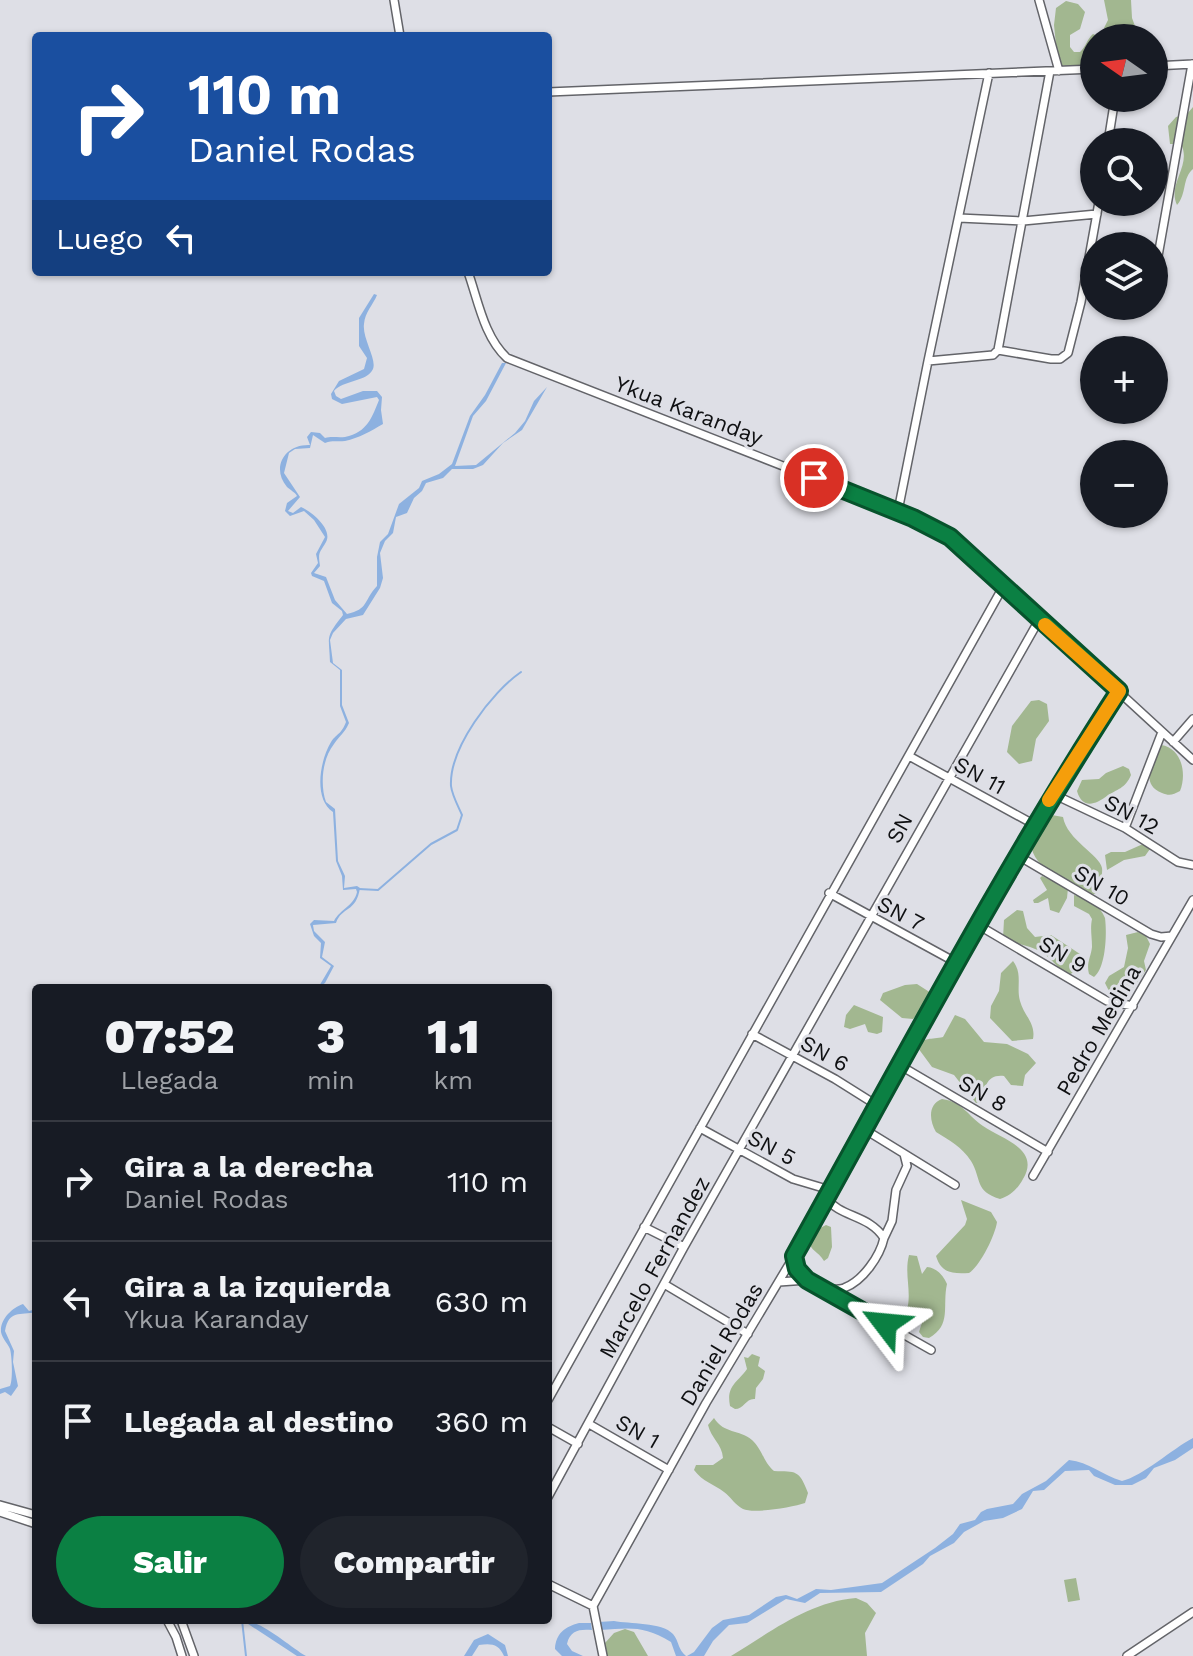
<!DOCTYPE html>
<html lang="es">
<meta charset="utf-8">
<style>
:root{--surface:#171b24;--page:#20242c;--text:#f1f3f6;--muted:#9ea1a6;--line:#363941;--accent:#0b8043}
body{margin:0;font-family:"Work Sans",sans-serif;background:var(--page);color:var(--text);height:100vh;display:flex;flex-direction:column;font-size:30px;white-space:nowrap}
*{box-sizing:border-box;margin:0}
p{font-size:26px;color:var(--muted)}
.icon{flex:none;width:44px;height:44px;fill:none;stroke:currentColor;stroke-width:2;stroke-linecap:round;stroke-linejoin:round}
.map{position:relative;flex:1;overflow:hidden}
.sheet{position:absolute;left:32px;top:984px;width:520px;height:640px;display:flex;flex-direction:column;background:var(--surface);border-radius:8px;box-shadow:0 2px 6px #0004}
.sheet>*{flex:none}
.banner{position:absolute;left:32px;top:32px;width:520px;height:244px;border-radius:8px;box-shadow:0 2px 6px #0004;background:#1a4fa0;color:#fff;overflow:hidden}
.needle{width:52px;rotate:284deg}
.tools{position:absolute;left:1080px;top:24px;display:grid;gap:16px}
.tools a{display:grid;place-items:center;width:88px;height:88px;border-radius:50%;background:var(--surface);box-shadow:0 2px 6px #0004;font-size:40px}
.pin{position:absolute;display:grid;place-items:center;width:68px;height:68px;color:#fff;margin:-34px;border:4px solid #fff;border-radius:50%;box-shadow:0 2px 8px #0007}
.me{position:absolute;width:88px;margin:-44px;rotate:299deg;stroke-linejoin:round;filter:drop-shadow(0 0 6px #0008)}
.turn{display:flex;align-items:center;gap:28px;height:168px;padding:0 24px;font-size:36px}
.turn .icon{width:104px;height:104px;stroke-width:2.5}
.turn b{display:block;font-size:56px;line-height:68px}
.then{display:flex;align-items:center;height:76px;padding:0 24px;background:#0003;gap:16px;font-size:30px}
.eta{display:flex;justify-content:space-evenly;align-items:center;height:136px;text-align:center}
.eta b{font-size:48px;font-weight:800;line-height:56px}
.action{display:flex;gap:16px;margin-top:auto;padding:16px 24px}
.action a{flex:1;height:92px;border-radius:48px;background:var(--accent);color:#fff;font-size:32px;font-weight:800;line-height:92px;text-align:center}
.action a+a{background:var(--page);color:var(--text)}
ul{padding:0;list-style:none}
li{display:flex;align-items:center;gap:24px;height:120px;padding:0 24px;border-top:2px solid var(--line)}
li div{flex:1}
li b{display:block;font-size:30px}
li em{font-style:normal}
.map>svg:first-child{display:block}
.green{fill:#a2b790}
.water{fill:#8db1e0}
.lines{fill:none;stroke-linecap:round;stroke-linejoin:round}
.stream{stroke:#8db1e0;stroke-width:2}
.minor-casing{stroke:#636469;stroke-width:10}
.minor{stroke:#fff;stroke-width:7}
.route-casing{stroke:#07532c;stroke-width:20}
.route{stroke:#0b8043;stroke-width:14}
.slow{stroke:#f59e0b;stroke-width:14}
.labels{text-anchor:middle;stroke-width:6;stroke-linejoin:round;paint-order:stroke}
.street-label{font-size:22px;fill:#0f1012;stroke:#dedfe6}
</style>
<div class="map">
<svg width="1193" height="1656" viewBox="0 0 1193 1656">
<rect width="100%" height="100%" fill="#dedfe6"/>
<!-- green -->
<path class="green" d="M 1104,0 L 1131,0 L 1132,18 L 1135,26 L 1131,38 L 1107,37 L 1104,28 L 1108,20 Z
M 1066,1 L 1078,4 L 1085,12 L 1080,29 L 1070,35 L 1070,47 L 1074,52 L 1080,52 C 1086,47 1087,39 1093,34 L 1103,38 L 1094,38 L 1094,69 L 1058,65 L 1054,25 L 1056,8 Z
M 1193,107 L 1193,169 C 1182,178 1187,194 1177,205 C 1167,183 1192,166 1181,144 L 1170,144 L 1168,126 L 1176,117 L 1187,114 Z
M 1039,700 L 1047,704 L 1049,721 L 1036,739 L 1032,761 L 1019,764 L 1007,752 L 1012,726 L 1031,701 Z
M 1161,745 C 1182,748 1187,774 1180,791 C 1173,795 1169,796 1162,793 C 1140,785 1151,760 1161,745 Z
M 1123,766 L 1129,769 L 1131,775 C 1125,789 1117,789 1107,796 C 1095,805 1082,809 1077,791 L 1082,780 L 1099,779 L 1106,773 Z
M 1046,814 L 1063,817 C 1067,840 1100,855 1102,868 C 1103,875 1099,886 1097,893 L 1092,895 C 1069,882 1017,864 1035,830 C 1038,824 1040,819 1046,814 Z
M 1143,844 L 1150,849 L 1145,856 L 1124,860 L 1107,870 L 1105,855 L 1111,852 L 1125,852 Z
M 1042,876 L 1068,888 L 1067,898 L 1059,913 L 1050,910 L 1048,898 L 1038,903 L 1034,903 L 1033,900 L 1047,890 L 1040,878 Z
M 1074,895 C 1087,898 1100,905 1105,918 C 1107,933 1106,968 1094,977 L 1089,974 C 1086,963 1091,957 1092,947 C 1092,936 1090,929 1092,919 L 1089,914 L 1074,906 Z
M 1017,910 L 1023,911 L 1027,928 L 1035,937 L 1051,935 L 1080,954 C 1082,964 1077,971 1069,975 C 1058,969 1052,959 1042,952 C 1032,946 1015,944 1003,938 L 1004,920 Z
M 1138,932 L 1146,936 L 1150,944 L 1144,961 L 1146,970 L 1131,991 L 1121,999 L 1110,993 L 1105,983 L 1109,976 L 1124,967 L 1128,948 L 1126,935 Z
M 1013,961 C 1023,974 1016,987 1020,1001 C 1024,1016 1036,1023 1033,1039 L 1012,1041 L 990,1018 L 991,1006 L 999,991 L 1001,973 Z
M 917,984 L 931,993 L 927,1005 L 913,1019 L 902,1018 L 880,1000 L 883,993 L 905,985 Z
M 854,1005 L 883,1017 L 882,1032 L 877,1034 L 868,1032 L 865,1024 L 850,1029 L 844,1027 L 846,1015 Z
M 955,1015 L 965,1019 L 984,1042 L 1007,1044 L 1028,1054 L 1036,1063 L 1025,1075 L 1023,1086 L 1011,1085 L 1004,1076 C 986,1074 985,1088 981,1102 L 976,1103 L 954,1075 L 932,1067 L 918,1048 C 922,1036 932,1040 943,1037 Z
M 942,1099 C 963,1102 968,1116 983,1126 C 1002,1139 1041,1149 1023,1179 C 1018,1188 1011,1196 1000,1199 C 974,1191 982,1179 971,1161 C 962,1147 949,1140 936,1132 C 929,1120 928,1104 942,1099 Z
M 961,1200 L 991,1212 L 997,1222 C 995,1236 980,1266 969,1273 C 952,1274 941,1273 936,1256 L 965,1225 L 967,1219 Z
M 826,1225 L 831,1227 L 832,1247 L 828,1258 L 824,1261 C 816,1248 805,1251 812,1232 Z
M 909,1255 L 917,1256 L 922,1274 L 927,1267 C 937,1268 943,1275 947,1284 C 942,1306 952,1325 929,1338 L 923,1337 L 919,1332 L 924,1316 L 907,1310 C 912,1291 904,1274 909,1255 Z
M 752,1354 L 760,1357 L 758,1366 L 765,1371 L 763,1379 L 756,1388 L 755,1399 C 746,1398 744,1409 735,1409 L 730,1406 C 726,1386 737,1383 747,1369 L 744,1357 L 748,1358 Z
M 714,1418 C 724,1434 739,1429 752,1440 C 762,1449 764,1463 774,1471 C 796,1472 799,1469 808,1493 L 805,1503 C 793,1507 754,1514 743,1509 C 735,1505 731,1497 724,1492 C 714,1484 703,1482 694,1470 L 696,1465 L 713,1465 L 723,1458 C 722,1444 711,1438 708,1425 Z
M 1076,1578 L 1080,1600 L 1068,1602 L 1064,1580 Z
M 856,1598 L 867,1603 L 876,1613 L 865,1633 L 867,1656 L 731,1656 C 771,1632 808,1602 856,1598 Z
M 625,1629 L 634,1632 L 648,1656 L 607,1656 L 605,1643 L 614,1633 Z"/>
<!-- water -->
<path class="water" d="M 374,294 L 377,295 C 373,305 365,312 364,324 C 362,338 377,359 373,369 C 367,382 343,380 334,391 L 336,396 L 341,399 L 363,391 L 377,391 L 382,397 L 381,410 L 383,424 C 371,431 359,438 345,441 C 337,442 333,440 325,443 L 313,435 L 310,448 L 295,449 L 289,453 L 284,473 L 300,497 L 288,511 L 293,513 L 301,507 C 312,512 333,529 326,542 C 319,554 318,552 320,566 L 314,573 L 326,577 L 335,600 L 347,614 C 369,609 363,601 377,586 L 377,557 L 380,542 L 388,534 L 399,504 L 419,488 L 422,481 L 439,474 L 452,464 L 470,416 L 485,395 L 502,363 L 506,363 L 486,401 L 473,416 L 455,466 L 476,465 L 515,433 L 525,421 L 534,401 L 547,387 L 522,430 L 503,443 L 483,465 L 473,469 L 452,469 L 443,478 L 426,483 L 422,491 L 414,498 L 407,513 L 396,517 L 393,533 L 385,541 L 380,553 L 383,578 L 380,588 L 363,615 L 346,619 L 333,633 L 330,640 L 333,663 L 342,670 L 342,705 L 349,723 C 344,734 340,735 334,744 C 322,759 320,785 326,802 L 335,809 L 338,861 L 345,876 L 344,888 L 357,886 L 360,888 C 356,913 342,906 336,923 L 313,925 L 314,931 L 325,942 L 322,957 L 334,966 L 325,983 L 318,988 L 331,966 L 320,958 L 321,943 L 314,936 L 310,924 L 314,920 L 334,921 C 340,909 354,906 357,892 L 356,889 L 343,890 L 342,876 L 336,861 L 333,812 C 313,799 320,760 331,742 C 337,733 341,735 346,722 L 340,706 L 340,670 L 330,662 C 329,635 325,638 343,615 L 342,611 L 332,603 L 324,581 L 312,576 L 311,573 L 318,563 L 316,554 L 325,537 L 314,520 L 304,511 L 290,516 L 285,511 L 287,503 L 297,496 C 295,492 290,490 287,487 C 271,468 284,444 310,445 L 307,437 L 311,432 L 320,433 L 325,438 C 332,436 338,438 345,437 C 368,432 372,417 379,400 L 377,397 L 342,404 L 332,399 L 331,394 L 339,381 L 364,369 L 367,358 L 359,346 L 359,318 Z
M 23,1304 L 29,1311 L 36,1309 L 36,1312 C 20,1316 9,1309 5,1331 L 14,1351 L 13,1362 L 18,1386 L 11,1396 L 5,1392 L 0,1394 L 0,1389 L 10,1386 C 13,1380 12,1356 10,1349 C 8,1344 2,1338 1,1332 C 0,1319 12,1308 23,1304 Z
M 1193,1438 L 1193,1448 L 1175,1460 L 1154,1468 L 1146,1478 L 1132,1485 L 1115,1485 L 1094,1476 L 1089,1470 L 1065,1471 L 1044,1490 L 1033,1491 L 1022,1509 L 1003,1518 L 984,1521 L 964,1532 L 954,1543 L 930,1556 L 923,1564 L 881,1592 L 820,1593 L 805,1603 L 786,1599 L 747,1623 L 729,1625 L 713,1641 L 704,1656 L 687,1656 L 694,1652 L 712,1628 L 723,1620 L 749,1615 L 776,1597 L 786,1595 L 797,1599 L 816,1589 L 831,1590 L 882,1583 L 935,1548 L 953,1534 L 960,1524 L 975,1520 L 981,1512 L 987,1509 L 1013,1504 L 1022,1494 L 1046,1481 L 1069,1460 C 1089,1462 1102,1475 1122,1481 C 1143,1476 1172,1449 1193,1438 Z
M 242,1620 C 261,1620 289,1646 306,1656 L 297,1656 Z
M 614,1621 C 629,1624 662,1622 673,1634 C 679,1641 678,1650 686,1656 L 676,1656 L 671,1642 C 643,1625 630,1628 600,1630 L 599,1622 Z
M 579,1623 L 591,1623 L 592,1630 C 580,1629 570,1630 567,1644 L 572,1651 L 583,1656 L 562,1656 L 555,1649 C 556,1633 565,1627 579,1623 Z
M 488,1634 L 505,1645 L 508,1656 L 504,1656 C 499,1644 491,1643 479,1645 L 472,1656 L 464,1656 L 474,1640 Z"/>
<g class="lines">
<!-- stream -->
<path class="stream" d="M 359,889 L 378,890 L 431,844 L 457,830 L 462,815 C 458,806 452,795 451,786 C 449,748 492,692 521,672
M 242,1620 L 246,1656"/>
<defs>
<path id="minor" d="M 394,0 L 400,36
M 1039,0 L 1059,71
M 1154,66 L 1193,64
M 548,92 L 1094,69
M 1108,142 L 1115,98
M 959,218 L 1023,221 L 1097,214
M 468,272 C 478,300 484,337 507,358 L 898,511 L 939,530 L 957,543 L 1193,760
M 1155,273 L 1192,64
M 998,350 L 1050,71
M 928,361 L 989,73
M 898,511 L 928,361 L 993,355 L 998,350 L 1051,359 L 1060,359 L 1068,353 L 1081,302 L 1099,202
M 1173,742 L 1193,719
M 909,756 L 1035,825
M 1053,794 L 1125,828 L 1178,862 L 1193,865
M 1125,828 L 1162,732
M 1017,855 L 1151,934 L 1161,937 L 1172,936
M 829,893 L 957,963
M 978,925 L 1107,1001 L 1133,1006
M 752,1034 L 835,1079 L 878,1106
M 901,1066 L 1048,1152
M 700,1128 L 793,1179 L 830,1190
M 864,1129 L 955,1185
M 1033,1176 L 1193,900
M 644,1227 L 684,1247
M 884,1238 L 892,1221 L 896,1190 L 907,1166 L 904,1154
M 794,1256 L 797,1269 L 807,1280 L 931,1350
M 779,1282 L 807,1280
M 664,1284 L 748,1334
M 824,1289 C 831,1289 838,1290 844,1288 C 863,1281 880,1256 884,1238 C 868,1214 841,1218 826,1198
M 548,1400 L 1003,587
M 589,1424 L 669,1470
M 548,1427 L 578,1444
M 548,1497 L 684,1247 L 1039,620
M 0,1505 L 36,1515
M 0,1512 L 36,1524
M 548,1584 L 593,1606
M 167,1620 L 176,1637 L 182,1656
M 181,1620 L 194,1656
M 603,1656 L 593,1606 L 706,1403 L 794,1256 L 1017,855 L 1053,794 L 1119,691
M 1127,1656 L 1193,1612"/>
</defs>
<!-- minor casing -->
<use href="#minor" class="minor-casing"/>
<!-- minor -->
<use href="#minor" class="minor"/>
</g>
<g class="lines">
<defs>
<path id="route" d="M 814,478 L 913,518 L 950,537 L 1119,691 C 1001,873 900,1066 794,1256 L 797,1269 L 807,1280 L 885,1324"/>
</defs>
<!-- route casing -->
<use href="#route" class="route-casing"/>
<!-- route -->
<use href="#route" class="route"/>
<!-- slow -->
<path class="slow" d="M 1045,625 L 1119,691 L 1049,800"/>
</g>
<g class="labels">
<!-- street labels -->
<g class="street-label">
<text transform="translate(689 410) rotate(21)" y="8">Ykua Karanday</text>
<text transform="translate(980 775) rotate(29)" y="8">SN 11</text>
<text transform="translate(1132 814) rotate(29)" y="8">SN 12</text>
<text transform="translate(899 828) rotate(-61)" y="8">SN</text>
<text transform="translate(1102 885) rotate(30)" y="8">SN 10</text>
<text transform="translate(901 913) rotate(28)" y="8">SN 7</text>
<text transform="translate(1063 954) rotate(31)" y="8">SN 9</text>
<text transform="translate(1098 1030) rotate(-60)" y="8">Pedro Medina</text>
<text transform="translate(825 1053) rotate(29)" y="8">SN 6</text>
<text transform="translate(983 1093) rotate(30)" y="8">SN 8</text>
<text transform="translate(772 1147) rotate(28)" y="8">SN 5</text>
<text transform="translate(654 1267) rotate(-61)" y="8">Marcelo Fernandez</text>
<text transform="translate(721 1344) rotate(-59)" y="8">Daniel Rodas</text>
<text transform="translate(638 1431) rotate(30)" y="8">SN 1</text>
</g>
</g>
</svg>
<div class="tools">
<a><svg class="needle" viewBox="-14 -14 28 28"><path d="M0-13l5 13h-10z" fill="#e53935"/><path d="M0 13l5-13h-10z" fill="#9ea1a6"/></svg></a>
<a><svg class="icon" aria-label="search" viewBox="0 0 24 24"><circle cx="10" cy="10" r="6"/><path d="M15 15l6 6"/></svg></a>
<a><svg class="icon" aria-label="layers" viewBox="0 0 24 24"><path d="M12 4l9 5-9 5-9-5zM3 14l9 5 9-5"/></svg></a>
<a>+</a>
<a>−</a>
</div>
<div class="pin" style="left:814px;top:478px;background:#d93025"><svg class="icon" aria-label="arrive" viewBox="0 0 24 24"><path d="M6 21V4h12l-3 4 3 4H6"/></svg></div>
<svg class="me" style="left:885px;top:1324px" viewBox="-20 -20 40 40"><path d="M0-17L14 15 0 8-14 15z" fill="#0b8043" stroke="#fff" stroke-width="4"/></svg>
<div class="banner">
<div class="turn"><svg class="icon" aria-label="right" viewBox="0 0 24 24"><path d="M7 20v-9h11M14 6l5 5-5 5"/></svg><div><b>110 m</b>Daniel Rodas</div></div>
<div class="then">Luego<svg class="icon" aria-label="left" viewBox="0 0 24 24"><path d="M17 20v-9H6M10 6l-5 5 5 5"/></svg></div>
</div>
<section class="sheet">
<div class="eta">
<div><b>07:52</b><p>Llegada</p></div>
<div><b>3</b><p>min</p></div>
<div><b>1.1</b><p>km</p></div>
</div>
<ul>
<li><svg class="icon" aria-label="right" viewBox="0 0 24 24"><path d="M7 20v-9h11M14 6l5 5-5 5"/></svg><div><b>Gira a la derecha</b><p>Daniel Rodas</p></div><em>110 m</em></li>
<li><svg class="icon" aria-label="left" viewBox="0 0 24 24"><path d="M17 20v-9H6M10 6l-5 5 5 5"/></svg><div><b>Gira a la izquierda</b><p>Ykua Karanday</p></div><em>630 m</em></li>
<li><svg class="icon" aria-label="arrive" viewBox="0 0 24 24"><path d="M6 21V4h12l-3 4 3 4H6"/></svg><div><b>Llegada al destino</b></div><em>360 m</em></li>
</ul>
<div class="action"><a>Salir</a><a>Compartir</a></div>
</section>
</div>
